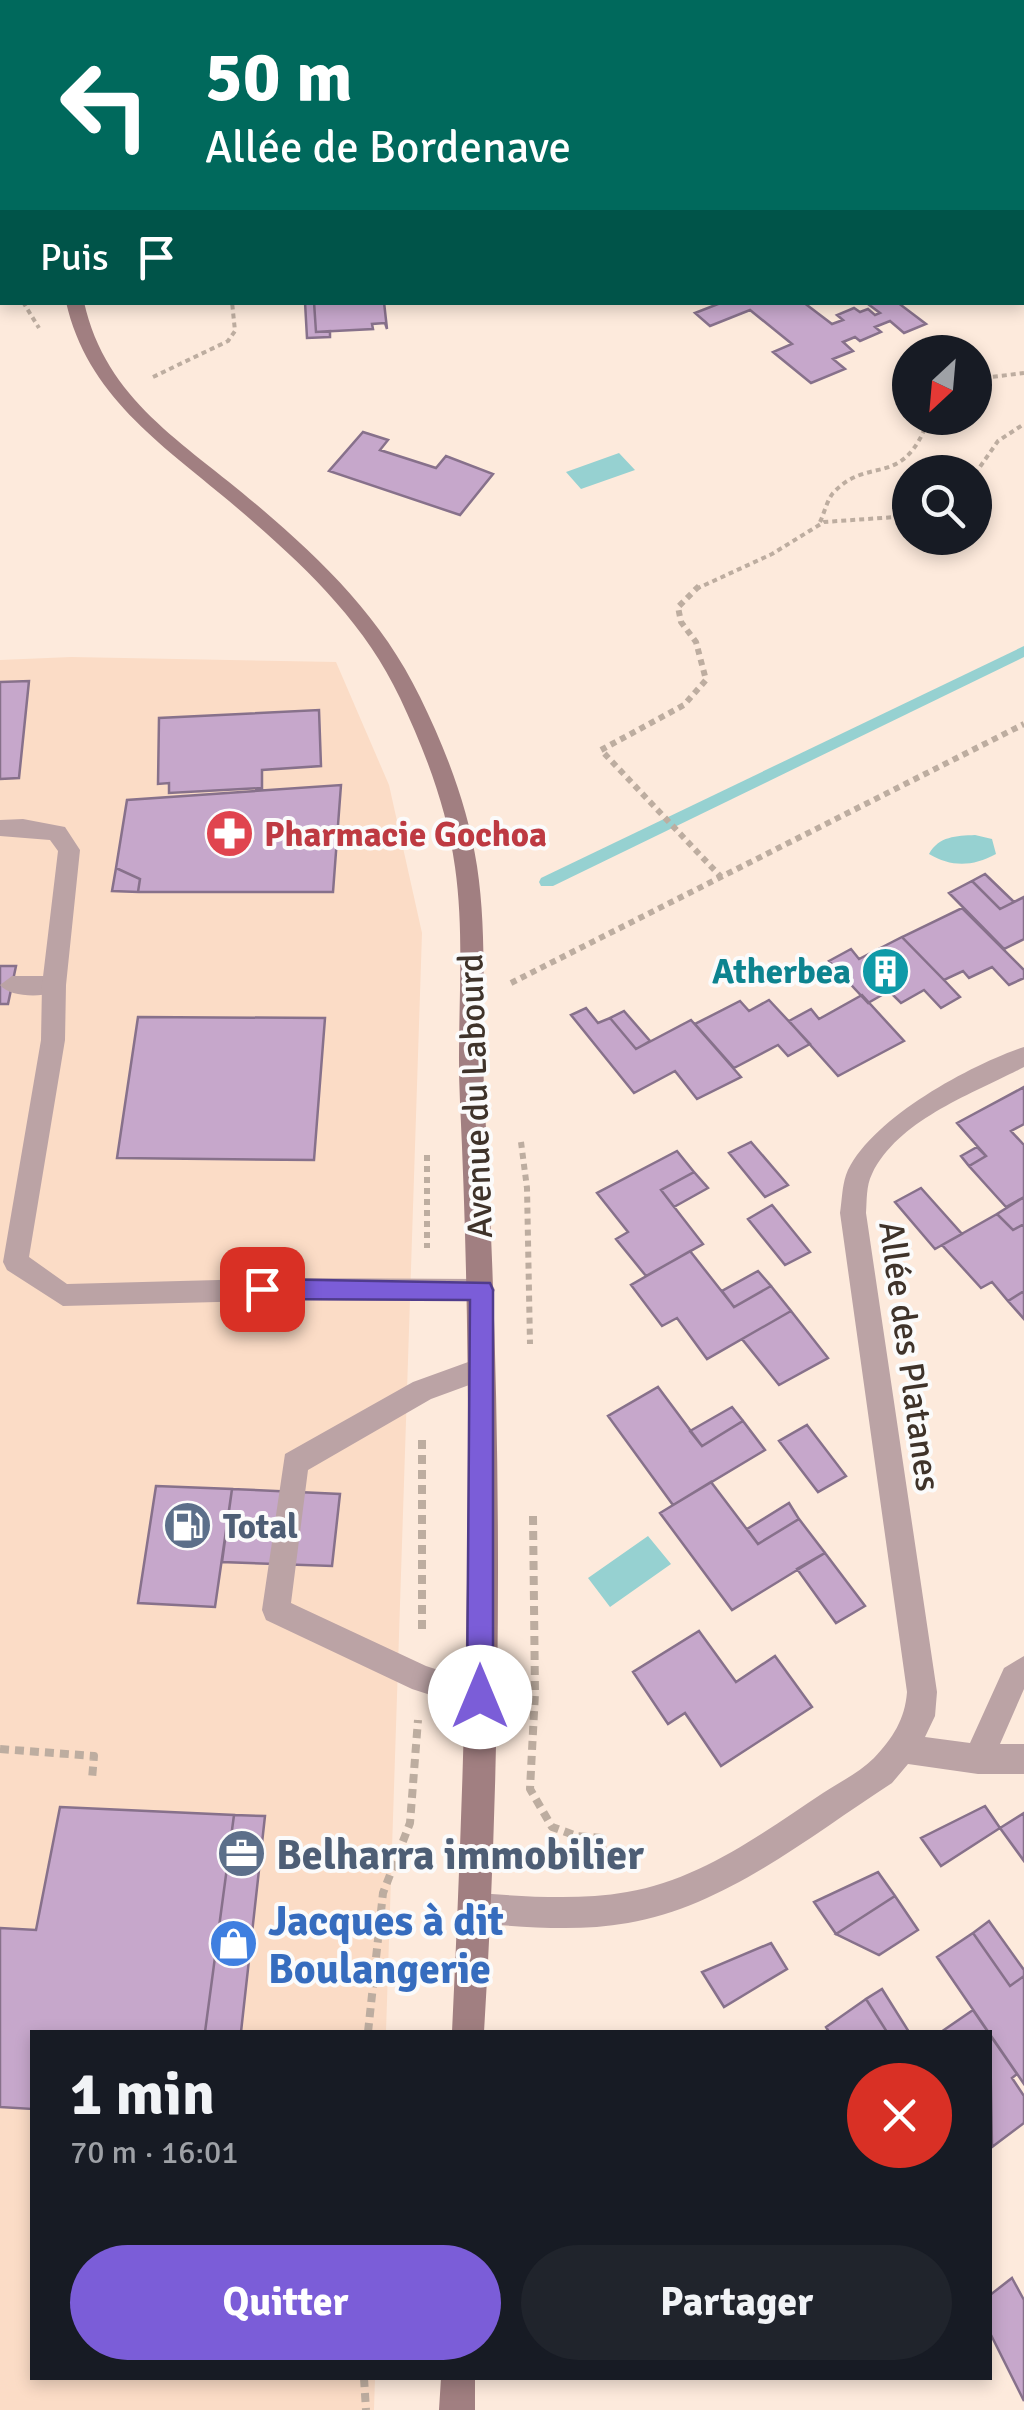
<!DOCTYPE html>
<html lang="fr">
<meta charset="utf-8">
<style>
:root{--surface:#171b24;--page:#20242c;--text:#f1f3f6;--muted:#9ea1a6;--accent:#7b5dd8}
body{margin:0;font-family:Signika,sans-serif;background:var(--page);color:var(--text);height:100vh;display:flex;flex-direction:column;font-size:38px;white-space:nowrap}
*{box-sizing:border-box;margin:0}
p{font-size:32px;color:var(--muted)}
.icon{flex:none;width:55px;height:55px;fill:none;stroke:currentColor;stroke-width:2;stroke-linecap:round;stroke-linejoin:round}
.map{position:relative;flex:1;overflow:hidden}
.panel{position:absolute;left:30px;top:2030px;width:962px;height:350px;display:flex;flex-direction:column;background:var(--surface);border-radius:0px;box-shadow:0 5px 15px #0003}
.panel>*{flex:none}
.guide{position:absolute;left:0px;top:0px;width:1025px;height:305px;box-shadow:0 5px 15px #0003;background:#00695c;color:#fff;overflow:hidden}
.needle{width:65px;rotate:206deg}
.tools{position:absolute;left:892px;top:335px;display:grid;gap:20px}
.tools a{display:grid;place-items:center;width:100px;height:100px;border-radius:50%;background:var(--surface);box-shadow:0 5px 15px #0003;font-size:50px}
.pin{position:absolute;display:grid;place-items:center;width:85px;height:85px;color:#fff;margin:-42px;border-radius:20px;box-shadow:0 5px 15px #0006}
.me{position:absolute;width:110px;margin:-55px;rotate:0deg;stroke-linejoin:round;filter:drop-shadow(0 0 8px #0008)}
.turn{display:flex;align-items:center;gap:35px;height:210px;padding:0 40px;font-size:45px}
.turn .icon{width:130px;height:130px;stroke-width:2.5}
.turn b{display:block;font-size:70px;line-height:85px}
.then{display:flex;align-items:center;height:95px;padding:0 40px;background:#0003;gap:20px;font-size:38px}
.round{display:grid;place-items:center;flex:none;width:105px;height:105px;border-radius:52px;background:var(--page)}
.summary{display:flex;align-items:center;justify-content:space-between;height:170px;padding:0 40px}
h1{font-size:60px;font-weight:700;line-height:75px}
.button{display:flex;gap:20px;margin-top:auto;padding:20px 40px}
.button a{flex:1;height:115px;border-radius:60px;background:var(--accent);color:#fff;font-size:40px;font-weight:700;line-height:115px;text-align:center}
.button a+a{background:var(--page);color:var(--text)}
.map>svg:first-child{display:block}
.built{fill:#fbdcc6}
.water{fill:#96d1d1}
.lines{fill:none;stroke-linecap:round;stroke-linejoin:round}
.stream{fill:#96d1d1;fill-rule:evenodd}
.building{fill:#c6a7cb;stroke:#87718b;stroke-width:2.5}
.path-far2{stroke:#bdada0;stroke-width:4;stroke-dasharray:5 4;stroke-linecap:butt}
.path-far1{stroke:#bdada0;stroke-width:6;stroke-dasharray:6 5;stroke-linecap:butt}
.path{stroke:#bdada0;stroke-width:8;stroke-dasharray:9 6;stroke-linecap:butt}
.lane{fill:#bba3a5;fill-rule:evenodd}
.street{fill:#bba3a5;fill-rule:evenodd}
.secondary{fill:#a17f81;fill-rule:evenodd}
.highway{fill:#7c5053;fill-rule:evenodd}
.route{fill:#7b5dd8;stroke:#503c8c;stroke-width:2.5}
.labels{text-anchor:middle;stroke-width:8;stroke-linejoin:round;paint-order:stroke}
.health-label{font-size:35px;font-weight:bold;fill:#be3a42;stroke:#fbfbfb;text-anchor:start}
.culture-label{font-size:35px;font-weight:bold;fill:#0d838f;stroke:#fbfbfb;text-anchor:end}
.street-label{font-size:35px;fill:#3f332a;stroke:#fbfbfb}
.service-label{font-size:35px;font-weight:bold;fill:#4e5e75;stroke:#fbfbfb;text-anchor:start}
.near-service-label{font-size:42px;font-weight:bold;fill:#4e5e75;stroke:#fbfbfb;text-anchor:start}
.near-shop-label{font-size:42px;font-weight:bold;fill:#366cbe;stroke:#fbfbfb;text-anchor:start}
</style>
<div class="map">
<svg width="1024" height="2410" viewBox="0 0 1024 2410">
<rect width="100%" height="100%" fill="#fdeadc"/>
<!-- built -->
<path class="built" d="M 71,657 L 336,662 L 389,785 L 422,933 L 386,2032 L 32,2032 L 32,2378 L 375,2378 L 374,2410 L 0,2410 L 0,660 Z"/>
<!-- water -->
<path class="water" d="M 619,453 L 635,470 L 581,489 L 566,472 Z
M 975,835 L 992,839 L 996,854 C 972,867 951,867 929,854 C 939,836 956,836 975,835 Z
M 648,1536 L 671,1564 L 610,1607 L 588,1578 Z"/>
<g class="lines">
<!-- stream -->
<path class="stream" d="M 1024,646 L 1024,657 L 553,886 L 541,886 L 539,882 L 541,878 Z"/>
</g>
<!-- building -->
<path class="building" d="M 305,302 L 314,302 L 316,332 L 330,331 L 330,337 L 307,338 Z
M 314,302 L 384,302 L 387,329 L 385,323 L 372,324 L 373,329 L 316,332 Z
M 723,302 L 803,302 L 832,324 L 843,320 L 837,315 L 854,308 L 860,312 L 868,309 L 875,315 L 880,313 L 868,304 L 897,302 L 926,324 L 904,333 L 890,321 L 875,327 L 881,332 L 860,341 L 855,337 L 843,342 L 853,351 L 833,359 L 845,369 L 811,383 L 773,352 L 792,344 L 750,310 L 710,326 L 695,313 Z
M 363,432 L 388,440 L 380,450 L 436,468 L 446,456 L 493,474 L 460,515 L 329,471 Z
M 29,681 L 19,778 L 0,779 L 0,682 Z
M 319,710 L 321,766 L 262,770 L 262,788 L 169,793 L 169,783 L 158,784 L 159,718 Z
M 341,785 L 333,892 L 138,892 L 140,879 L 116,868 L 127,800 Z
M 116,868 L 140,879 L 138,892 L 112,891 Z
M 985,874 L 1014,902 L 1000,909 L 972,881 Z
M 972,881 L 1000,909 L 1024,897 L 1024,939 L 1004,949 L 949,893 Z
M 962,908 L 1024,970 L 1024,978 L 1009,985 L 992,967 L 969,978 L 963,971 L 944,980 L 902,937 Z
M 902,937 L 944,980 L 960,997 L 941,1008 L 924,990 L 901,1003 L 889,991 L 868,1003 L 829,961 L 851,949 L 859,959 Z
M 0,966 L 16,966 L 8,1004 L 0,1004 Z
M 862,995 L 904,1041 L 838,1076 L 789,1021 L 811,1009 L 819,1019 Z
M 769,1000 L 810,1044 L 788,1056 L 778,1045 L 734,1068 L 695,1024 L 740,1001 L 749,1011 Z
M 586,1008 L 598,1023 L 610,1018 L 636,1049 L 691,1020 L 741,1077 L 697,1099 L 675,1071 L 634,1093 L 571,1015 Z
M 624,1011 L 650,1041 L 636,1049 L 610,1018 Z
M 138,1017 L 325,1018 L 314,1160 L 117,1158 Z
M 1024,1087 L 1024,1124 L 1011,1131 L 1024,1145 L 1024,1197 L 1006,1207 L 969,1166 L 986,1156 L 957,1123 Z
M 751,1142 L 788,1185 L 765,1197 L 729,1153 Z
M 977,1147 L 986,1156 L 969,1166 L 961,1156 Z
M 677,1151 L 694,1172 L 661,1190 L 703,1244 L 646,1276 L 616,1239 L 628,1232 L 597,1193 Z
M 694,1172 L 708,1188 L 674,1207 L 661,1190 Z
M 921,1188 L 962,1234 L 935,1249 L 895,1202 Z
M 1024,1197 L 1024,1224 L 1013,1230 L 997,1214 Z
M 772,1205 L 810,1252 L 785,1265 L 748,1219 Z
M 997,1214 L 1013,1230 L 1024,1224 L 1024,1291 L 1008,1301 L 992,1282 L 981,1288 L 942,1245 Z
M 690,1251 L 734,1307 L 771,1286 L 791,1311 L 707,1359 L 677,1318 L 662,1326 L 631,1285 Z
M 758,1271 L 771,1286 L 734,1307 L 722,1291 Z
M 1024,1291 L 1024,1319 L 1008,1301 Z
M 791,1311 L 828,1358 L 779,1385 L 742,1339 Z
M 658,1387 L 702,1446 L 743,1421 L 765,1450 L 673,1505 L 608,1416 Z
M 732,1407 L 743,1421 L 702,1446 L 690,1431 Z
M 807,1425 L 846,1476 L 818,1492 L 779,1441 Z
M 711,1482 L 758,1544 L 799,1519 L 825,1553 L 732,1610 L 660,1513 Z
M 156,1486 L 232,1489 L 215,1607 L 138,1603 Z
M 232,1489 L 340,1494 L 332,1566 L 222,1562 Z
M 789,1503 L 799,1519 L 758,1544 L 747,1529 Z
M 825,1553 L 865,1606 L 836,1623 L 797,1569 Z
M 699,1631 L 736,1682 L 775,1656 L 812,1707 L 721,1766 L 685,1713 L 668,1724 L 633,1672 Z
M 985,1806 L 1000,1828 L 941,1866 L 921,1838 Z
M 60,1807 L 234,1815 L 205,2032 L 32,2032 L 32,2109 L 0,2107 L 0,1928 L 36,1930 Z
M 1024,1813 L 1024,1861 L 1000,1828 Z
M 234,1815 L 265,1816 L 241,2032 L 205,2032 Z
M 878,1872 L 895,1896 L 836,1934 L 814,1902 Z
M 895,1896 L 918,1930 L 879,1955 L 836,1934 Z
M 989,1921 L 1024,1970 L 1024,1976 L 1010,1986 L 973,1933 Z
M 973,1933 L 1010,1986 L 1024,1976 L 1024,2084 L 937,1957 Z
M 771,1943 L 787,1969 L 724,2007 L 702,1972 Z
M 882,1989 L 909,2032 L 887,2032 L 866,1999 Z
M 866,1999 L 887,2032 L 829,2032 L 826,2027 Z
M 973,2010 L 988,2032 L 941,2032 Z
M 990,2035 L 1017,2074 L 1012,2078 L 1024,2096 L 1024,2123 L 992,2147 Z
M 1012,2278 L 1024,2300 L 1024,2401 L 990,2333 L 990,2295 Z"/>
<g class="lines">
<!-- path-far2 -->
<path class="path-far2" d="M 23,302 L 39,328
M 153,377 L 228,341 L 235,331 L 232,302
M 975,379 L 1024,373
M 975,474 L 998,441 L 1024,424
M 820,522 C 824,514 827,500 833,493 C 869,454 903,491 929,418
M 696,589 L 772,554 L 824,522 L 910,516"/>
<!-- path-far1 -->
<path class="path-far1" d="M 699,586 L 678,607 L 681,622 L 696,642 L 706,680 L 684,705 L 601,750 L 721,877
M 511,983 L 1024,724
M 521,1142 L 527,1188 L 530,1344
M 427,1155 L 427,1248"/>
<!-- path -->
<path class="path" d="M 422,1440 L 422,1633
M 533,1516 L 535,1693 L 530,1789 L 552,1827 L 577,1836 L 601,1838 L 605,1867
M 0,1749 L 94,1756 L 92,1779
M 368,2032 L 383,1893 L 410,1823 L 418,1720
M 364,2378 L 366,2410"/>
<!-- lane -->
<path class="lane" d="M 12,976 L 54,976 L 66,985 C 55,999 11,999 0,985 Z
M 482,1357 L 491,1361 L 495,1369 L 491,1377 L 431,1399 L 308,1470 L 291,1603 L 426,1666 L 490,1687 L 495,1697 L 490,1707 L 480,1711 L 412,1689 L 266,1620 L 262,1610 L 285,1454 L 413,1382 Z"/>
<!-- street -->
<path class="street" d="M 23,819 L 65,827 L 80,850 L 66,985 L 65,1040 L 29,1257 L 67,1284 L 290,1278 L 482,1279 L 491,1282 L 495,1290 L 491,1298 L 482,1301 L 290,1300 L 63,1306 L 7,1270 L 3,1262 L 41,1040 L 42,985 L 58,851 L 50,840 L 0,836 L 0,820 Z
M 1024,1047 L 1024,1067 C 973,1094 899,1119 872,1174 C 866,1186 867,1200 866,1213 L 937,1692 L 935,1716 L 925,1737 L 970,1743 L 1004,1668 L 1024,1656 L 1024,1689 L 1000,1744 L 1024,1744 L 1024,1774 L 978,1774 L 908,1764 L 892,1783 C 810,1836 726,1906 628,1923 C 578,1932 525,1927 474,1923 L 463,1919 L 459,1908 L 463,1897 L 474,1893 C 524,1896 577,1901 627,1892 C 700,1880 763,1833 823,1793 C 840,1782 860,1772 874,1758 C 893,1738 905,1719 907,1692 L 840,1213 C 842,1200 842,1187 846,1175 C 868,1120 970,1065 1024,1047 Z"/>
<!-- secondary -->
<path class="secondary" d="M 66,302 L 84,302 C 106,401 185,443 257,505 C 322,560 382,618 420,697 C 446,750 468,807 477,866 C 489,945 480,1029 485,1110 C 502,1416 503,1726 484,2032 L 452,2032 C 467,1722 475,1412 460,1102 C 456,1024 466,944 455,867 C 447,808 425,751 400,698 C 362,617 296,558 229,501 C 160,443 87,395 66,302 Z
M 441,2378 L 475,2378 L 475,2410 L 439,2410 Z"/>
<!-- highway -->
<path class="highway" d="M 422,0 L 477,0 L 478,2 L 424,2 Z
M 826,0 L 867,0 L 868,2 L 828,2 Z
M 1022,17 L 1024,17 L 1024,27 L 1022,27 Z
M 1022,56 L 1024,56 L 1024,68 L 1022,67 Z"/>
</g>
<!-- route -->
<path class="route" d="M 262,1279 L 490,1283 L 493,1290 L 493,1697 L 489,1706 L 480,1710 L 471,1706 L 467,1697 L 470,1300 L 262,1299 L 254,1296 L 251,1289 L 254,1282 Z"/>
<!-- icons -->
<defs>
<symbol id="pharmacy-disc" viewBox="-11 -11 22 22"><circle r="9.5" fill="#e0444e" stroke="#fbfbfb"/><path d="M-2-6h4v4h4v4h-4v4h-4v-4h-4v-4h4Z" fill="#fff"/></symbol>
<symbol id="building-disc" viewBox="-11 -11 22 22"><circle r="9.5" fill="#0f9aa8" stroke="#fbfbfb"/><path d="M-4-6H4V6H1V3H-1V6H-4ZM-2.5-4.3h1.7v1.8h-1.7ZM.8-4.3h1.7v1.8H.8ZM-2.5-1h1.7V.8h-1.7ZM.8-1h1.7V.8H.8Z" fill="#fff"/></symbol>
<symbol id="fuel-disc" viewBox="-11 -11 22 22"><circle r="9.5" fill="#5c6f8a" stroke="#fbfbfb"/><path d="M-5.5-6h7V0h2V4h1.3V-2.5L3-4.5l.8-.8L6-3V5H2.5V1h-1V6h-7ZM-4.2-4.7v3.2H.2V-4.7Z" fill="#fff"/></symbol>
<symbol id="office-disc" viewBox="-11 -11 22 22"><circle r="9.5" fill="#5c6f8a" stroke="#fbfbfb"/><path d="M-6-3h4V-5.5h4V-3h4V5H-6ZM-1-4.5V-3h2v-1.5ZM-6 0V1H6V0Z" fill="#fff"/></symbol>
<symbol id="shop-disc" viewBox="-11 -11 22 22"><circle r="9.5" fill="#3f7fe0" stroke="#fbfbfb"/><path d="M-5-2.5h2.3a2.7 3.5 0 0 1 5.4 0H5L5.5 6h-11ZM-1.5-2.5h3a1.5 2.3 0 0 0-3 0Z" fill="#fff"/></symbol>
</defs>
<g fill-rule="evenodd">
<use href="#pharmacy-disc" x="202" y="806" width="55" height="55"/>
<use href="#building-disc" x="858" y="944" width="55" height="55"/>
<use href="#fuel-disc" x="160" y="1498" width="55" height="55"/>
<use href="#office-disc" x="214" y="1826" width="55" height="55"/>
<use href="#shop-disc" x="206" y="1916" width="55" height="55"/>
</g>
<g class="labels">
<!-- health labels -->
<g class="health-label">
<text x="264" y="846">Pharmacie Gochoa</text>
</g>
<!-- culture labels -->
<g class="culture-label">
<text x="851" y="983">Atherbea</text>
</g>
<!-- street labels -->
<g class="street-label">
<text transform="translate(475 1096) rotate(-92)" y="12">Avenue du Labourd</text>
<text transform="translate(910 1356) rotate(82)" y="12">Allée des Platanes</text>
</g>
<!-- service labels -->
<g class="service-label">
<text x="223" y="1538">Total</text>
</g>
<!-- near-service labels -->
<g class="near-service-label">
<text x="276" y="1869">Belharra immobilier</text>
</g>
<!-- near-shop labels -->
<g class="near-shop-label">
<text x="268" y="1935">Jacques à dit<tspan x="268" dy="48">Boulangerie</tspan></text>
</g>
</g>
</svg>
<div class="tools">
<a><svg class="needle" viewBox="-14 -14 28 28"><path d="M0-13l5 13h-10z" fill="#e53935"/><path d="M0 13l5-13h-10z" fill="#9ea1a6"/></svg></a>
<a><svg class="icon" aria-label="search" viewBox="0 0 24 24"><circle cx="10" cy="10" r="6"/><path d="M15 15l6 6"/></svg></a>
</div>
<div class="pin" style="left:262px;top:1289px;background:#d93025"><svg class="icon" aria-label="arrive" viewBox="0 0 24 24"><path d="M6 21V4h12l-3 4 3 4H6"/></svg></div>
<svg class="me" style="left:480px;top:1697px" viewBox="-20 -20 40 40"><circle r="19" fill="#fff"/><path d="M0-13L10 11 0 6-10 11z" fill="#7b5dd8"/></svg>
<div class="guide">
<div class="turn"><svg class="icon" aria-label="left" viewBox="0 0 24 24"><path d="M17 20v-9H6M10 6l-5 5 5 5"/></svg><div><b>50 m</b>Allée de Bordenave</div></div>
<div class="then">Puis<svg class="icon" aria-label="arrive" viewBox="0 0 24 24"><path d="M6 21V4h12l-3 4 3 4H6"/></svg></div>
</div>
<section class="panel">
<div class="summary"><div><h1>1 min</h1><p>70 m · 16:01</p></div><a class="round" style="background:#d93025;color:#fff"><svg class="icon" aria-label="close" viewBox="0 0 24 24"><path d="M6 6l12 12M18 6L6 18"/></svg></a></div>
<div class="button"><a>Quitter</a><a>Partager</a></div>
</section>
</div>
